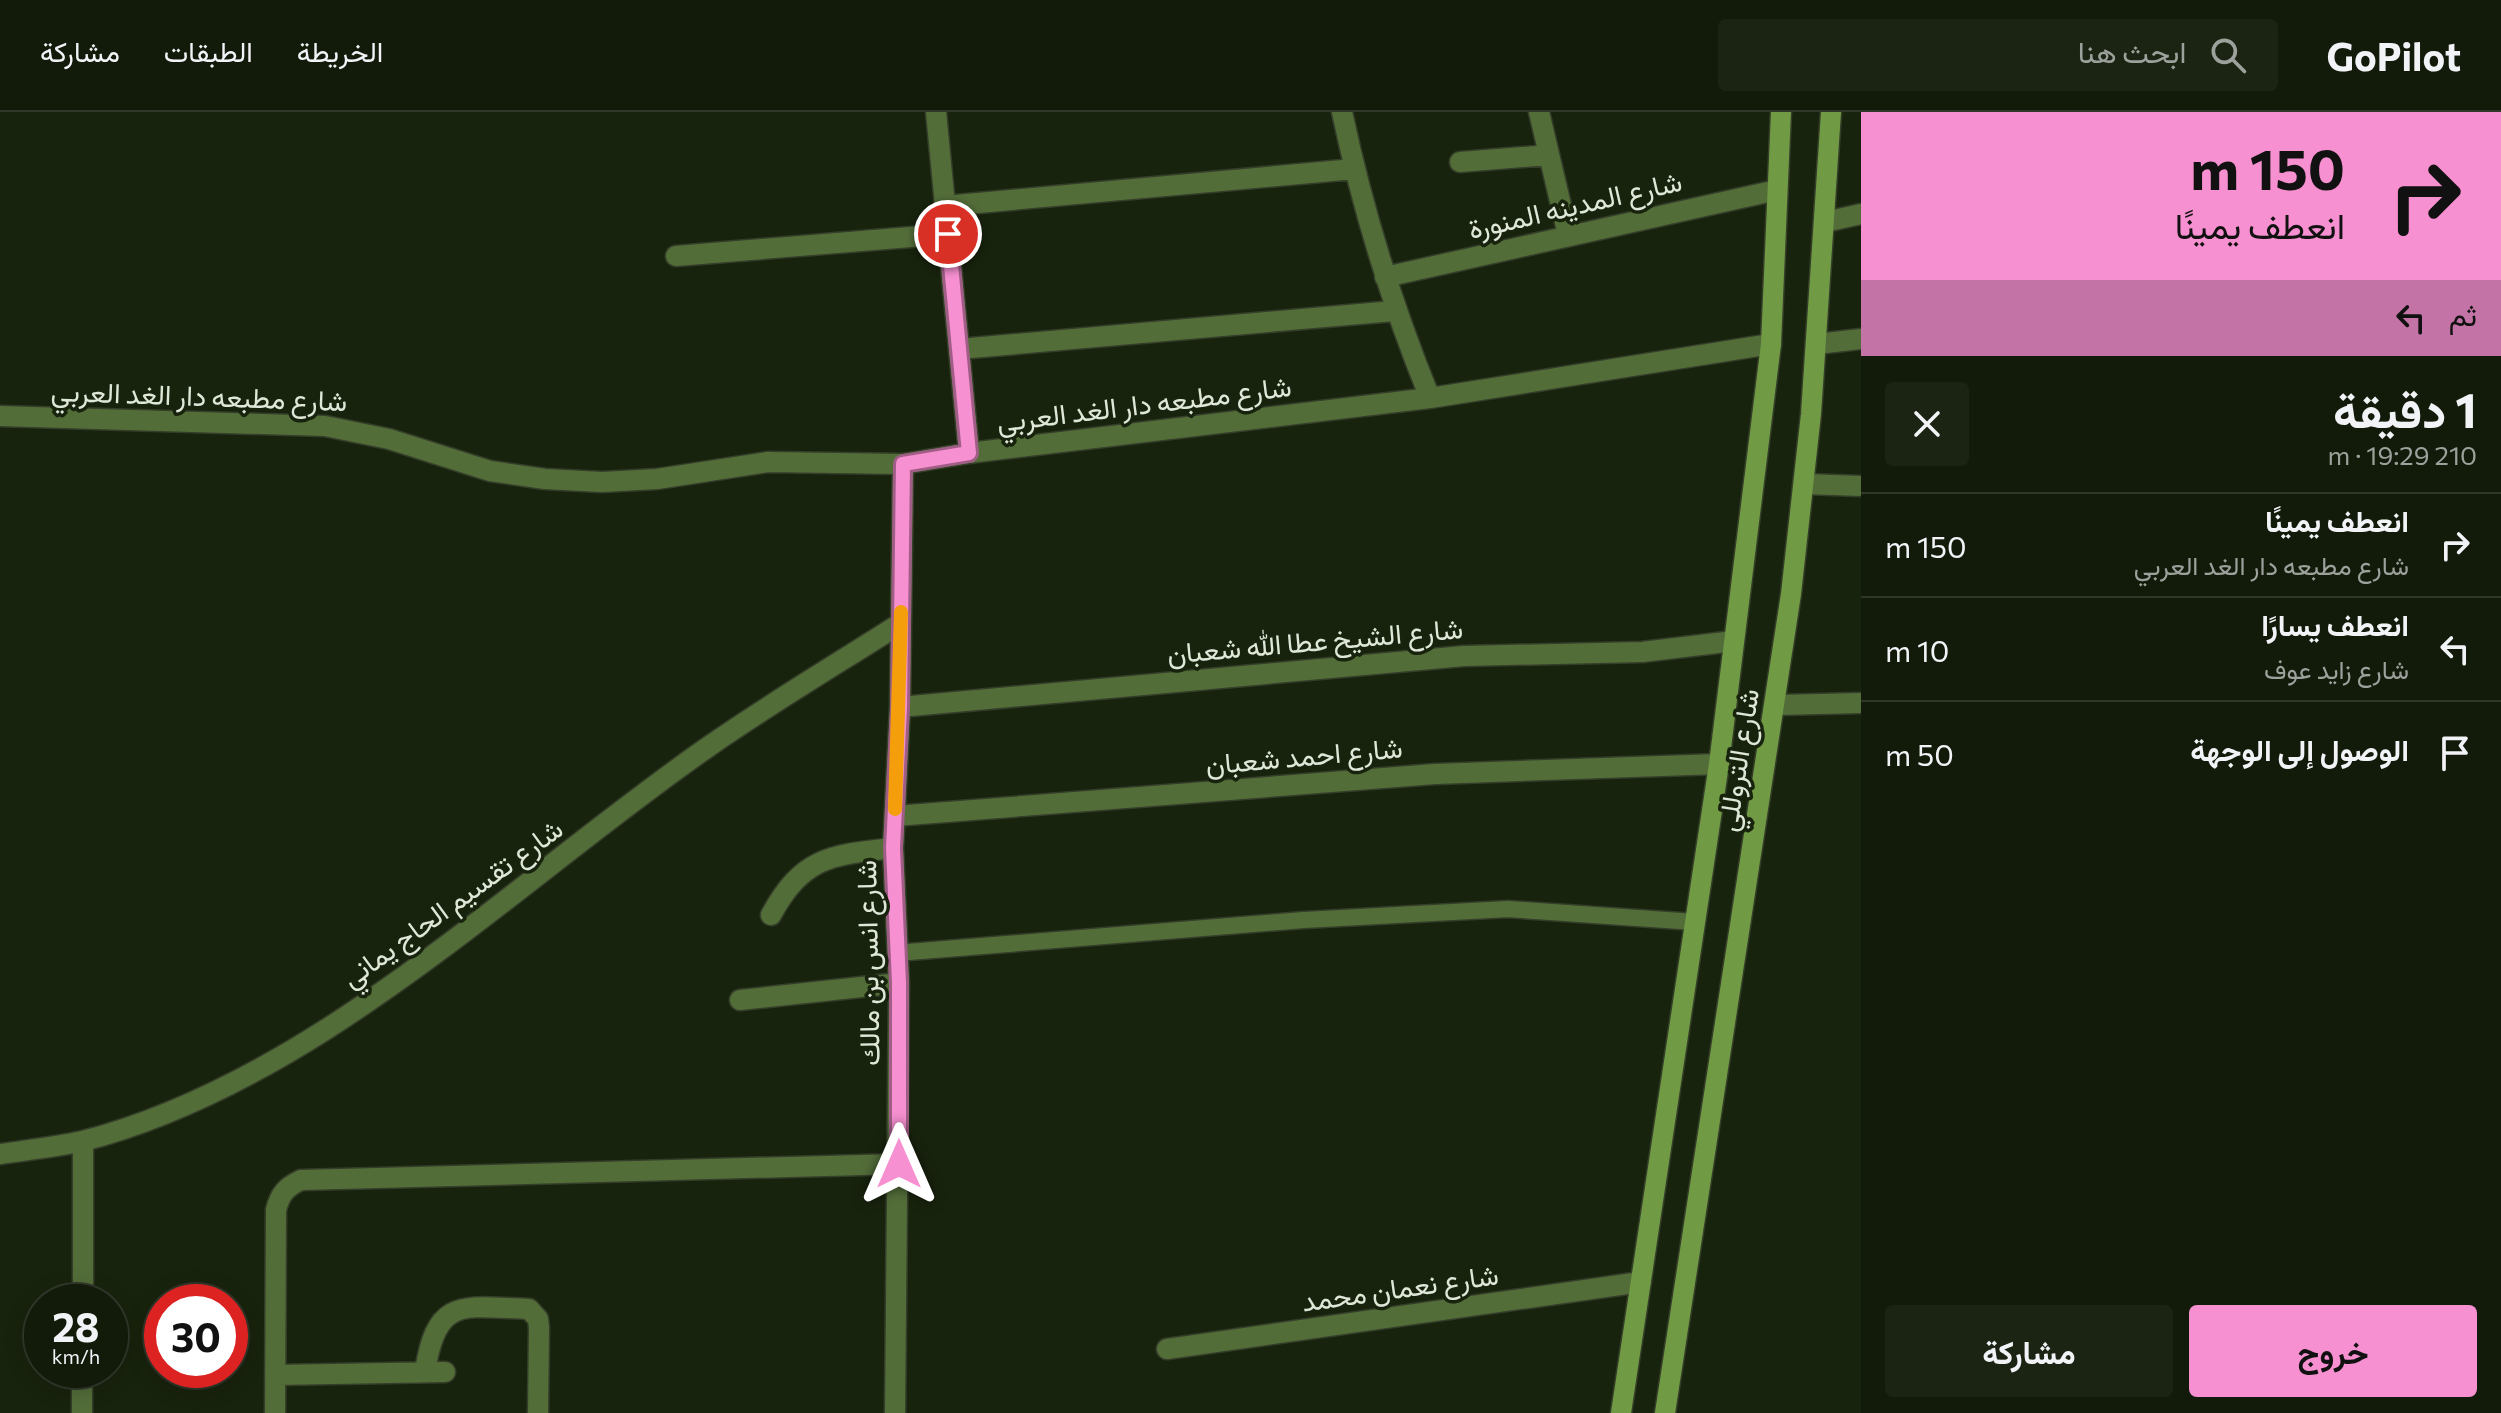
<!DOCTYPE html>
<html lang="ar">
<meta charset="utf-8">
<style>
:root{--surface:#121a0a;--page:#1b2313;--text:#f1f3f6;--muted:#9ca19c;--line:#31382b;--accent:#f690d0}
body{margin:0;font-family:Commissioner,Vazirmatn,sans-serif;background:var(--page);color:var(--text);direction:rtl;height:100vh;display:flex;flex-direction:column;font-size:30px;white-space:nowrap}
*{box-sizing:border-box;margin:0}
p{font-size:26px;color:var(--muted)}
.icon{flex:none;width:44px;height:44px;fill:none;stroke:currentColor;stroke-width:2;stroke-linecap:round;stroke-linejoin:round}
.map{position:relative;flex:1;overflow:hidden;direction:ltr}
.side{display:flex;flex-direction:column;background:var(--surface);width:640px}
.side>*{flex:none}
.top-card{background:#f690d0;color:#111;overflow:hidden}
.speed{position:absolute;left:24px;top:1172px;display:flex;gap:16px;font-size:40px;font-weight:700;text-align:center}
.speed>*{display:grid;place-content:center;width:104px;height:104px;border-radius:50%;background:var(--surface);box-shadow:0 4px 20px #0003,0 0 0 2px var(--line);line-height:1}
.speed small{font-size:20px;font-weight:400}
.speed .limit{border:12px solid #d22;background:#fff;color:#111}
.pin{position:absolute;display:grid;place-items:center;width:68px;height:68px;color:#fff;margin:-34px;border:4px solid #fff;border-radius:50%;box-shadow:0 2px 8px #0007}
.me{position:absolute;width:88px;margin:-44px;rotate:0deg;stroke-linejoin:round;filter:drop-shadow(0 0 6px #0008)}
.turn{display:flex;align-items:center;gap:28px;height:168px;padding:0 24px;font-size:36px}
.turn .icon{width:104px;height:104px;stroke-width:2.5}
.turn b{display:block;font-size:56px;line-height:68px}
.then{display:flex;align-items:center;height:76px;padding:0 24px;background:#0003;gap:16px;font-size:30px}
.round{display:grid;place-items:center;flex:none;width:84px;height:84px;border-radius:8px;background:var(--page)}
.overview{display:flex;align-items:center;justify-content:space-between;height:136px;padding:0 24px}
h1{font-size:48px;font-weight:700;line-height:60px}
.action{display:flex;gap:16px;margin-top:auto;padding:16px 24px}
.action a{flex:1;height:92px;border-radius:8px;background:var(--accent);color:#111;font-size:32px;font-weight:700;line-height:92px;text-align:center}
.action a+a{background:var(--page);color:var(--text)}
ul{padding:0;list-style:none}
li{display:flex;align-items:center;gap:24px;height:104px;padding:0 24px;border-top:2px solid var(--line)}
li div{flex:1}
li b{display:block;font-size:30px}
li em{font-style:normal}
header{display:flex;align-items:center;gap:48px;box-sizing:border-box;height:112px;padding:0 40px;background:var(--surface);border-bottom:2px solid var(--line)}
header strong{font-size:38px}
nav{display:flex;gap:44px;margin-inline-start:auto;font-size:28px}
.search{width:560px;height:72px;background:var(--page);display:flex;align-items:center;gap:20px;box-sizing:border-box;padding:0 28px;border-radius:8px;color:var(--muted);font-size:30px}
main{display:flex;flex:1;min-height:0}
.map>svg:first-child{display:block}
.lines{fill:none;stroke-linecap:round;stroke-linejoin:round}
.lane-casing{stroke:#343e29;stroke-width:19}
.street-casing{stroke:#343e29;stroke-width:23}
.secondary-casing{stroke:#343e29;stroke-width:23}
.lane{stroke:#536d39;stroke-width:16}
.street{stroke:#536d39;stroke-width:20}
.secondary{stroke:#709a43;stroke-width:20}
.route-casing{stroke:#a05e87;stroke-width:20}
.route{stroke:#f690d0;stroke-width:14}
.slow{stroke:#f59e0b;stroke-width:14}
.labels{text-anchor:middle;stroke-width:7;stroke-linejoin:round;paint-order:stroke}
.street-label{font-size:28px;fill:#dfe7d8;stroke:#18230d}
</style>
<header>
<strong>GoPilot</strong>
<div class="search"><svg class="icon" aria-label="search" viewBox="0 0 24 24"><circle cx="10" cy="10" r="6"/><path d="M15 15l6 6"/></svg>ابحث هنا</div>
<nav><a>الخريطة</a><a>الطبقات</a><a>مشاركة</a></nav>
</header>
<main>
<section class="side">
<div class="top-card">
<div class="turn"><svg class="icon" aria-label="right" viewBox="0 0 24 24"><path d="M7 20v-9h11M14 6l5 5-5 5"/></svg><div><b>150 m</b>انعطف يمينًا</div></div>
<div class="then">ثم<svg class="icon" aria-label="left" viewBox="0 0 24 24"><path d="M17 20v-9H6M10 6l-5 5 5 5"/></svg></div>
</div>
<div class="overview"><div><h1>1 دقيقة</h1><p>210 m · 19:29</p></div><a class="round"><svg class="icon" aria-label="close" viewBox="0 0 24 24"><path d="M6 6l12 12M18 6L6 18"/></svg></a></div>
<ul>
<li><svg class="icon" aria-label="right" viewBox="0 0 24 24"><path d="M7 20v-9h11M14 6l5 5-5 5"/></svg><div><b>انعطف يمينًا</b><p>شارع مطبعه دار الغد العربي</p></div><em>150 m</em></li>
<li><svg class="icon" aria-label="left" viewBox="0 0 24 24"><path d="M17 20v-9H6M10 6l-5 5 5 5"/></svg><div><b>انعطف يسارًا</b><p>شارع زايد عوف</p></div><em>10 m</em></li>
<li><svg class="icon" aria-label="arrive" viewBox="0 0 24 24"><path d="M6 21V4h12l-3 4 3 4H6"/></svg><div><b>الوصول إلى الوجهة</b></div><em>50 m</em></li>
</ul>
<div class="action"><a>خروج</a><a>مشاركة</a></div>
</section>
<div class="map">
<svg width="1861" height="1301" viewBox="0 0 1861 1301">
<rect width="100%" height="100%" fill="#18230d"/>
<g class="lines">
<defs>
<path id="lane" d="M 896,841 L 1304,808 L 1508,797 L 1695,810"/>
<path id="street" d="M 936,0 L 969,341
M 1342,0 C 1363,99 1392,193 1430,286
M 1539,0 L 1568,123
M 1460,50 L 1549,43
M 945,94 L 1354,57
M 1825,110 L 1861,102
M 676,144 L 948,122
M 1385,165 L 1777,78
M 1817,232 L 1861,227
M 959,237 L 1394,199
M 0,304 L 325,314 L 389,327 L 490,359 L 545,367 L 602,370 L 657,367 L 768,350 L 903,352 L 969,341 L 1430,286 L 1771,232
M 1805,372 L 1861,374
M 1775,593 L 1861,591
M 900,595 L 1464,544 L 1642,540 L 1734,529
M 895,704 L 1435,662 L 1719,652
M 771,803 C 803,744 832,743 893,736
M 740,888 L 899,871
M 0,1042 C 27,1038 56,1035 83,1029 C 316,969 515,769 708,635 C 771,591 837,552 901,511
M 83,1190 L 83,1029
M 1167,1237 L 1641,1170
M 425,1260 C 436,1183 464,1195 529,1197 L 538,1207 L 539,1216 L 538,1301
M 276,1263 L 445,1260
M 82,1301 L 82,1258
M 275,1301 L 276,1098 C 280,1082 286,1075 301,1068 L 899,1052
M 895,1301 L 899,871 L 893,736 L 900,595 L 903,352"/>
<path id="secondary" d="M 1621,1301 L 1719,652 L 1771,232 L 1781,0
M 1665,1301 L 1791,482 L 1811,302 L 1831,0"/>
</defs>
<!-- lane casing -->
<use href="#lane" class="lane-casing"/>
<!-- street casing -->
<use href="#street" class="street-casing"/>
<!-- secondary casing -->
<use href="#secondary" class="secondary-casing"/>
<!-- lane -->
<use href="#lane" class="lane"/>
<!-- street -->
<use href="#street" class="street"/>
<!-- secondary -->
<use href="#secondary" class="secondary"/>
</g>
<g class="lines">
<defs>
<path id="route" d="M 899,1052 L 899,871 L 893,736 L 900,595 L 903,352 L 969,341 L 948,122"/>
</defs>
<!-- route casing -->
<use href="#route" class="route-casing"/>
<!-- route -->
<use href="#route" class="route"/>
<!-- slow -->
<path class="slow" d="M 895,697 L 901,500"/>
</g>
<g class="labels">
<!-- street labels -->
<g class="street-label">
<text transform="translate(1575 93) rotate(-13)" y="10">شارع المدينه المنورة</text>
<text transform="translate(199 284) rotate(2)" y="10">شارع مطبعه دار الغد العربي</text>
<text transform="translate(1144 292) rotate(-7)" y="10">شارع مطبعه دار الغد العربي</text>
<text transform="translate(1315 529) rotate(-5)" y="10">شارع الشيخ عطا الله شعبان</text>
<text transform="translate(1304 644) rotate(-5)" y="10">شارع احمد شعبان</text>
<text transform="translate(1738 648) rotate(-81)" y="10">شارع التروللي</text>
<text transform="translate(452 791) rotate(-36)" y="10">شارع تقسيم الحاج يماني</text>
<text transform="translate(868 851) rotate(-91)" y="10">شارع انس بن مالك</text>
<text transform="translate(1400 1176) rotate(-8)" y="10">شارع نعمان محمد</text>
</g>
</g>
</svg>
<div class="speed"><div>28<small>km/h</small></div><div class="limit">30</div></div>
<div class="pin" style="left:948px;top:122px;background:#d93025"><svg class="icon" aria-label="arrive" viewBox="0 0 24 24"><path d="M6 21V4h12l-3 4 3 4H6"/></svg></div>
<svg class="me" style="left:899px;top:1052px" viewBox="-20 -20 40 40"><path d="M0-17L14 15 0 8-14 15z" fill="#f690d0" stroke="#fff" stroke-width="4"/></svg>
</div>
</main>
